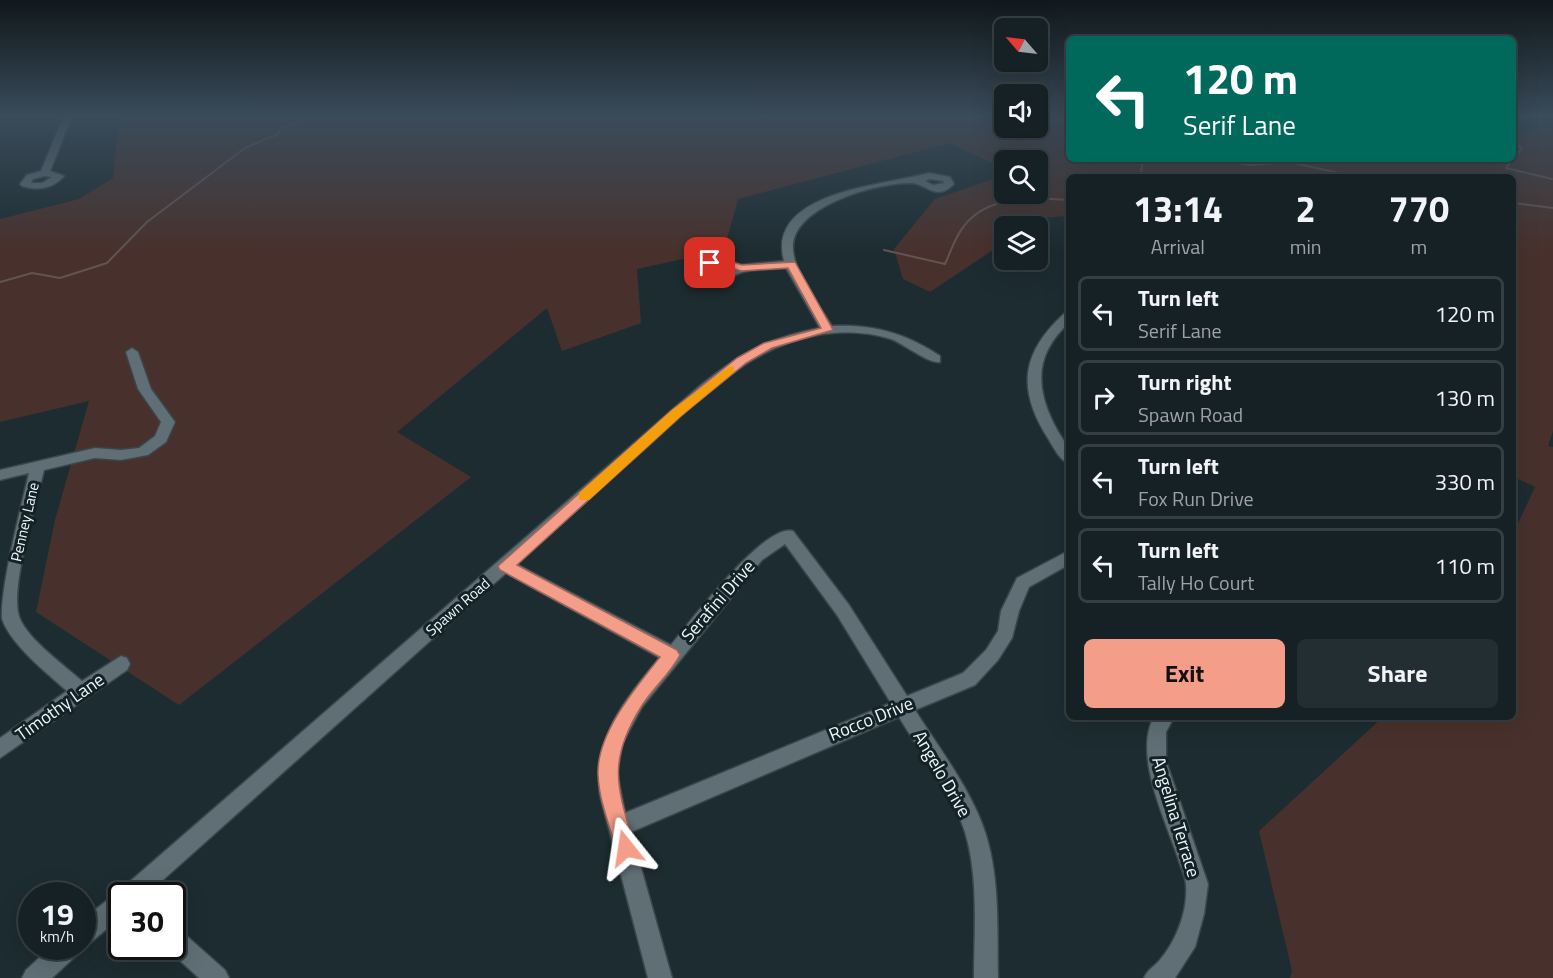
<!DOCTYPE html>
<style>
:root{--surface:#162125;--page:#232e32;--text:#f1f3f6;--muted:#9ea3a7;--line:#353e42;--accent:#f49e8a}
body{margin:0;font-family:"Titillium Web",sans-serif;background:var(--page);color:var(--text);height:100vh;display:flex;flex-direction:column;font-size:22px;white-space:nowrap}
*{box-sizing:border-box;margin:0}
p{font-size:20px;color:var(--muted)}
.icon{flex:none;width:33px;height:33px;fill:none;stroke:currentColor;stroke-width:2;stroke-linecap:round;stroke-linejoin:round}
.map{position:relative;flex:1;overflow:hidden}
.panel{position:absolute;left:1066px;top:174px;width:450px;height:546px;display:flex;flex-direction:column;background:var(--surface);border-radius:9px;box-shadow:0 6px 24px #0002,0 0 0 2px var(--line)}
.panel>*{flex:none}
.banner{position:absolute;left:1066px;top:36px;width:450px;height:126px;border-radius:9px;box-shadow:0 6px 24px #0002,0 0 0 2px var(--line);background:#00695c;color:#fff;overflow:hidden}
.needle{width:39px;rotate:298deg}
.controls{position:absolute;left:994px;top:18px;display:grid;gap:12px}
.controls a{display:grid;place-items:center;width:54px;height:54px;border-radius:9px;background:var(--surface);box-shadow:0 6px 24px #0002,0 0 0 2px var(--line);font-size:30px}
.speed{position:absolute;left:18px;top:882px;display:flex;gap:12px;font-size:30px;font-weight:700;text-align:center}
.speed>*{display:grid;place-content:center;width:78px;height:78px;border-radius:50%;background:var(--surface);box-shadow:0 6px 24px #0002,0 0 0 2px var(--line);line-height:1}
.speed small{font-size:15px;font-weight:400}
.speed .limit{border:3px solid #111;border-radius:9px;background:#fff;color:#111}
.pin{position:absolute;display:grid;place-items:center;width:51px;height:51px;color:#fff;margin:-26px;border-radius:12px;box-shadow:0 3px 9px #0006}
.me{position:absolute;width:66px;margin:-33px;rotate:345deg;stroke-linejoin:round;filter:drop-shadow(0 0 4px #0008)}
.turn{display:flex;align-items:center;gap:21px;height:126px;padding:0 18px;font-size:27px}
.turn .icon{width:78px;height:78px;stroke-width:2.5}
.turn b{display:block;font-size:42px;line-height:51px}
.eta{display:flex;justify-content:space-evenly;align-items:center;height:102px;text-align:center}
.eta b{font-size:36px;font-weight:700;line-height:42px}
.cta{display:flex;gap:12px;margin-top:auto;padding:12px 18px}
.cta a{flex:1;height:69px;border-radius:9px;background:var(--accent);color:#111;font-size:24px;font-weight:700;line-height:69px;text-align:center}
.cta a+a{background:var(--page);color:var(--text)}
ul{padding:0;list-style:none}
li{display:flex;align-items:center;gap:18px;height:75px;margin:0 12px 9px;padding:0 6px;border:3px solid var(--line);border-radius:9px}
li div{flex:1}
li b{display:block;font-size:22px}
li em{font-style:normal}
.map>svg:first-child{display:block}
.green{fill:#48312c}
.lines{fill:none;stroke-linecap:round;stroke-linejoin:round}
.stream{stroke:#615451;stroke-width:2}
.minor-casing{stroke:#3a464a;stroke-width:3}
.minor{fill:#5f6f75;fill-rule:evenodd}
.route{fill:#f49e8a;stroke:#9f675a;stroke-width:1.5}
.slow{fill:#f59e0b}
.labels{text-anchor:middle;stroke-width:6;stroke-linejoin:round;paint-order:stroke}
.street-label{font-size:15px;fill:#edf7fa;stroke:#142227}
.near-street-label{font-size:18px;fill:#edf7fa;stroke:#142227}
</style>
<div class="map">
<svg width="1553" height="978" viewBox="0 0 1553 978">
<rect width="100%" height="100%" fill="#1d2c31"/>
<!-- green -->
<path class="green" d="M 119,116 L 1005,116 L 1005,128 L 1038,128 L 1038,116 L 1069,116 L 1070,159 L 1514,159 L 1514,129 L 1524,135 L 1553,120 L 1553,431 L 1548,446 L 1553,447 L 1553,978 L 1290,978 L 1292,971 L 1259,831 L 1383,717 L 1514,717 L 1514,532 L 1535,487 L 1514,477 L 1514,177 L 1070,177 L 1069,216 L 1041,218 L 1029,226 L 1005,226 L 1005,242 L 930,292 L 903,279 L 894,249 L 935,199 L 1005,175 L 1005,194 L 1038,194 L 1038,160 L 1005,160 L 1005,169 L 949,143 L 738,199 L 724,250 L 637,269 L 641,323 L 562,351 L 547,308 L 397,432 L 471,477 L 179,705 L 36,612 L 55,520 L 89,401 L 0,422 L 0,219 L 79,199 L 113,178 Z"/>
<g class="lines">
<!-- stream -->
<path class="stream" d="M 1038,122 L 1070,122
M 1514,143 L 1522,148 L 1506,168 L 1552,179
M 1208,159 L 1251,165 L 1289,162 L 1357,177
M 1140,177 L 1143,159
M 1514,203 L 1553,208
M 884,250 L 945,264 C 951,251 955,237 964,226 C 989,194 1034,198 1070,200
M 0,282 L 32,273 L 60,278 L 107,263 L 147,222 L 245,148 L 278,134 L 281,128 L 318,116"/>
<defs>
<path id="minor" d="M 64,116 L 72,116 L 50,171 L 64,176 C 53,189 37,191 22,186 L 20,184 L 27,175 L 41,171 ZM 45,176 L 52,177 L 42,183 L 31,183 L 33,179 Z
M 929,173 L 950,177 L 954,184 C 936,202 927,184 912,183 C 879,182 790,206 793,249 C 795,277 817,303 832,326 C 872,324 906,333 940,356 L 940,362 C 929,364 904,344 891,339 C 870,332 845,331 823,334 C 747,345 693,406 639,454 C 598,491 557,527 516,564 L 671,645 C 689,623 765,522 793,531 L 849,605 L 907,696 L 963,673 L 986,650 L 998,631 L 1001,611 L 1017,578 L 1070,550 L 1070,564 L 1029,587 L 1019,611 L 1012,638 L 998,660 L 975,685 L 915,710 C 940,750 972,790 986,835 C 1000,880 997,931 998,978 L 974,978 C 974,931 979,878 965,832 C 952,792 921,754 899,717 L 631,832 L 672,978 L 648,978 L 600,795 C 593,738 625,699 660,658 L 506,573 L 145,896 L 122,896 L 122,916 L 90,943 L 82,946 L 82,920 L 119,891 L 701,385 C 739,354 771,337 820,328 L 786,268 C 773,269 760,269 747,271 C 729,274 718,293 699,271 L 703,263 L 713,258 L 741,265 L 784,261 C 765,191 887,185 929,173 ZM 930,179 L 943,181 L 944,183 L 933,185 L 925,181 ZM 715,265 L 732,269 L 717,275 L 711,270 ZM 785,544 L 837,615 L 891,703 L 625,813 L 617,773 L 622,744 L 642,707 L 762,560 Z
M 1066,312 L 1070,312 L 1070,322 C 1037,351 1034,383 1053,422 C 1061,439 1070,444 1070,464 C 1060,461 1054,448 1049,440 C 1016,389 1021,352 1066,312 Z
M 132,348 L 138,352 L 151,389 L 175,422 L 166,442 L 148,455 L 121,460 L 95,458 L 44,470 C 37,501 8,592 20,619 C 30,641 64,665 82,681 L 121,656 L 127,658 L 130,664 L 127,670 L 0,758 L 0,738 L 67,691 C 47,673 11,645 2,619 C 0,588 21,507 29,473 L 0,480 L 0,470 L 95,448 L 121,450 L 139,448 L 155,436 L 161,422 L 138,389 L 126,352 Z
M 1154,717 L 1174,717 L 1166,732 L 1166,761 L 1208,884 L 1204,914 L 1195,947 L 1175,978 L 1144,978 C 1148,969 1153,968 1159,961 C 1176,942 1188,911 1186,885 C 1186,876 1180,866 1178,858 C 1165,819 1133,754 1154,717 Z
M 172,927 L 180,930 L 225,970 L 229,978 L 199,978 L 164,946 L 172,946 Z
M 52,946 L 81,946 L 78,954 L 52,978 L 22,978 L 26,970 Z"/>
</defs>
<!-- minor casing -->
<use href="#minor" class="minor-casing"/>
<!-- minor -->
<use href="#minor" class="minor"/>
</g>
<!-- sky -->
<linearGradient id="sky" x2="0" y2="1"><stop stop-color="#10181b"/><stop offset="0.46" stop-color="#3a4b5a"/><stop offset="1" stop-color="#3a4b5a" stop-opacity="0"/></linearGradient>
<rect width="1553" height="253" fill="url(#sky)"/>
<!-- route -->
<path class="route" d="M 720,258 L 742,265 L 795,262 L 833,330 L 772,348 L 746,363 L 681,416 L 517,565 L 677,650 L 680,655 C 670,674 652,689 641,707 C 606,763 618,789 635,848 L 632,855 L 626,858 L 619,855 L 616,848 C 609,824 599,800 598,775 C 596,734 636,687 660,657 L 500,570 L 498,566 L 672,410 L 737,358 L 764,343 L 821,328 L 788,268 L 741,271 L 719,264 L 710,266 L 704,263 Z"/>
<!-- slow -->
<path class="slow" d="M 730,366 L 734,367 L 734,372 L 681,416 L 589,500 L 579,500 L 579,493 L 672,410 Z"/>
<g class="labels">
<!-- street labels -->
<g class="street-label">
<text transform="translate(25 522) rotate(-77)" y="5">Penney Lane</text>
<text transform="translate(458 607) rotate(-41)" y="5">Spawn Road</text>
</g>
<!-- near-street labels -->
<g class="near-street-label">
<text transform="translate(718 601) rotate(-49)" y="6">Serafini Drive</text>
<text transform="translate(60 707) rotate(-35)" y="6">Timothy Lane</text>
<text transform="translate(871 719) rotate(-22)" y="6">Rocco Drive</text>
<text transform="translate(942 774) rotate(60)" y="6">Angelo Drive</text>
<text transform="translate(1176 817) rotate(73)" y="6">Angelina Terrace</text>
</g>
</g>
</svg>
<div class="controls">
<a><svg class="needle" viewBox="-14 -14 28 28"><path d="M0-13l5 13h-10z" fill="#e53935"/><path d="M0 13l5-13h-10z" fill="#9ea3a7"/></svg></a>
<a><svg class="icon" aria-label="sound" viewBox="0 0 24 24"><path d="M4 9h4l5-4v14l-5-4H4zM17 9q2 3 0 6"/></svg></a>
<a><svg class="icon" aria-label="search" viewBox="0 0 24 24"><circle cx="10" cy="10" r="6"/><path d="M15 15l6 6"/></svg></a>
<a><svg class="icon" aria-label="layers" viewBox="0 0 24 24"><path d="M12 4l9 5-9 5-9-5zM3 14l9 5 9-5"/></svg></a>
</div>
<div class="speed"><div>19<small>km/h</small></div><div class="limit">30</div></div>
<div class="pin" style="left:710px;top:263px;background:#d93025"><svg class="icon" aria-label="arrive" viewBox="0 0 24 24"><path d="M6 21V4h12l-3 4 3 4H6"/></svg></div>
<svg class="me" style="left:626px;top:848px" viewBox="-20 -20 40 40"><path d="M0-17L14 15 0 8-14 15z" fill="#f49e8a" stroke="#fff" stroke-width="4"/></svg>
<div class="banner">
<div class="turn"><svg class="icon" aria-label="left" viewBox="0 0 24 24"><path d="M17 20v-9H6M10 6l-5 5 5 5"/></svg><div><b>120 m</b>Serif Lane</div></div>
</div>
<section class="panel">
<div class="eta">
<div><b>13:14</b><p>Arrival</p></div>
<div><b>2</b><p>min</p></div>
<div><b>770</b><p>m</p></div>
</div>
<ul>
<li><svg class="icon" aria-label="left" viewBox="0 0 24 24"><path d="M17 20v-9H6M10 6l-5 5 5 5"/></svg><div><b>Turn left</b><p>Serif Lane</p></div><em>120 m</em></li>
<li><svg class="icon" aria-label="right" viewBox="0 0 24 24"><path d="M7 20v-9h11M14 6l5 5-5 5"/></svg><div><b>Turn right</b><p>Spawn Road</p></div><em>130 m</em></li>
<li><svg class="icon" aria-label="left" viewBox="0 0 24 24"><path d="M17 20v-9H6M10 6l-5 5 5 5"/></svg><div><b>Turn left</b><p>Fox Run Drive</p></div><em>330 m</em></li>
<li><svg class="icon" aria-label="left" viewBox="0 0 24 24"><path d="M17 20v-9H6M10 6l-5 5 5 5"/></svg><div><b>Turn left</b><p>Tally Ho Court</p></div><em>110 m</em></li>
</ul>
<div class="cta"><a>Exit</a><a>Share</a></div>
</section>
</div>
